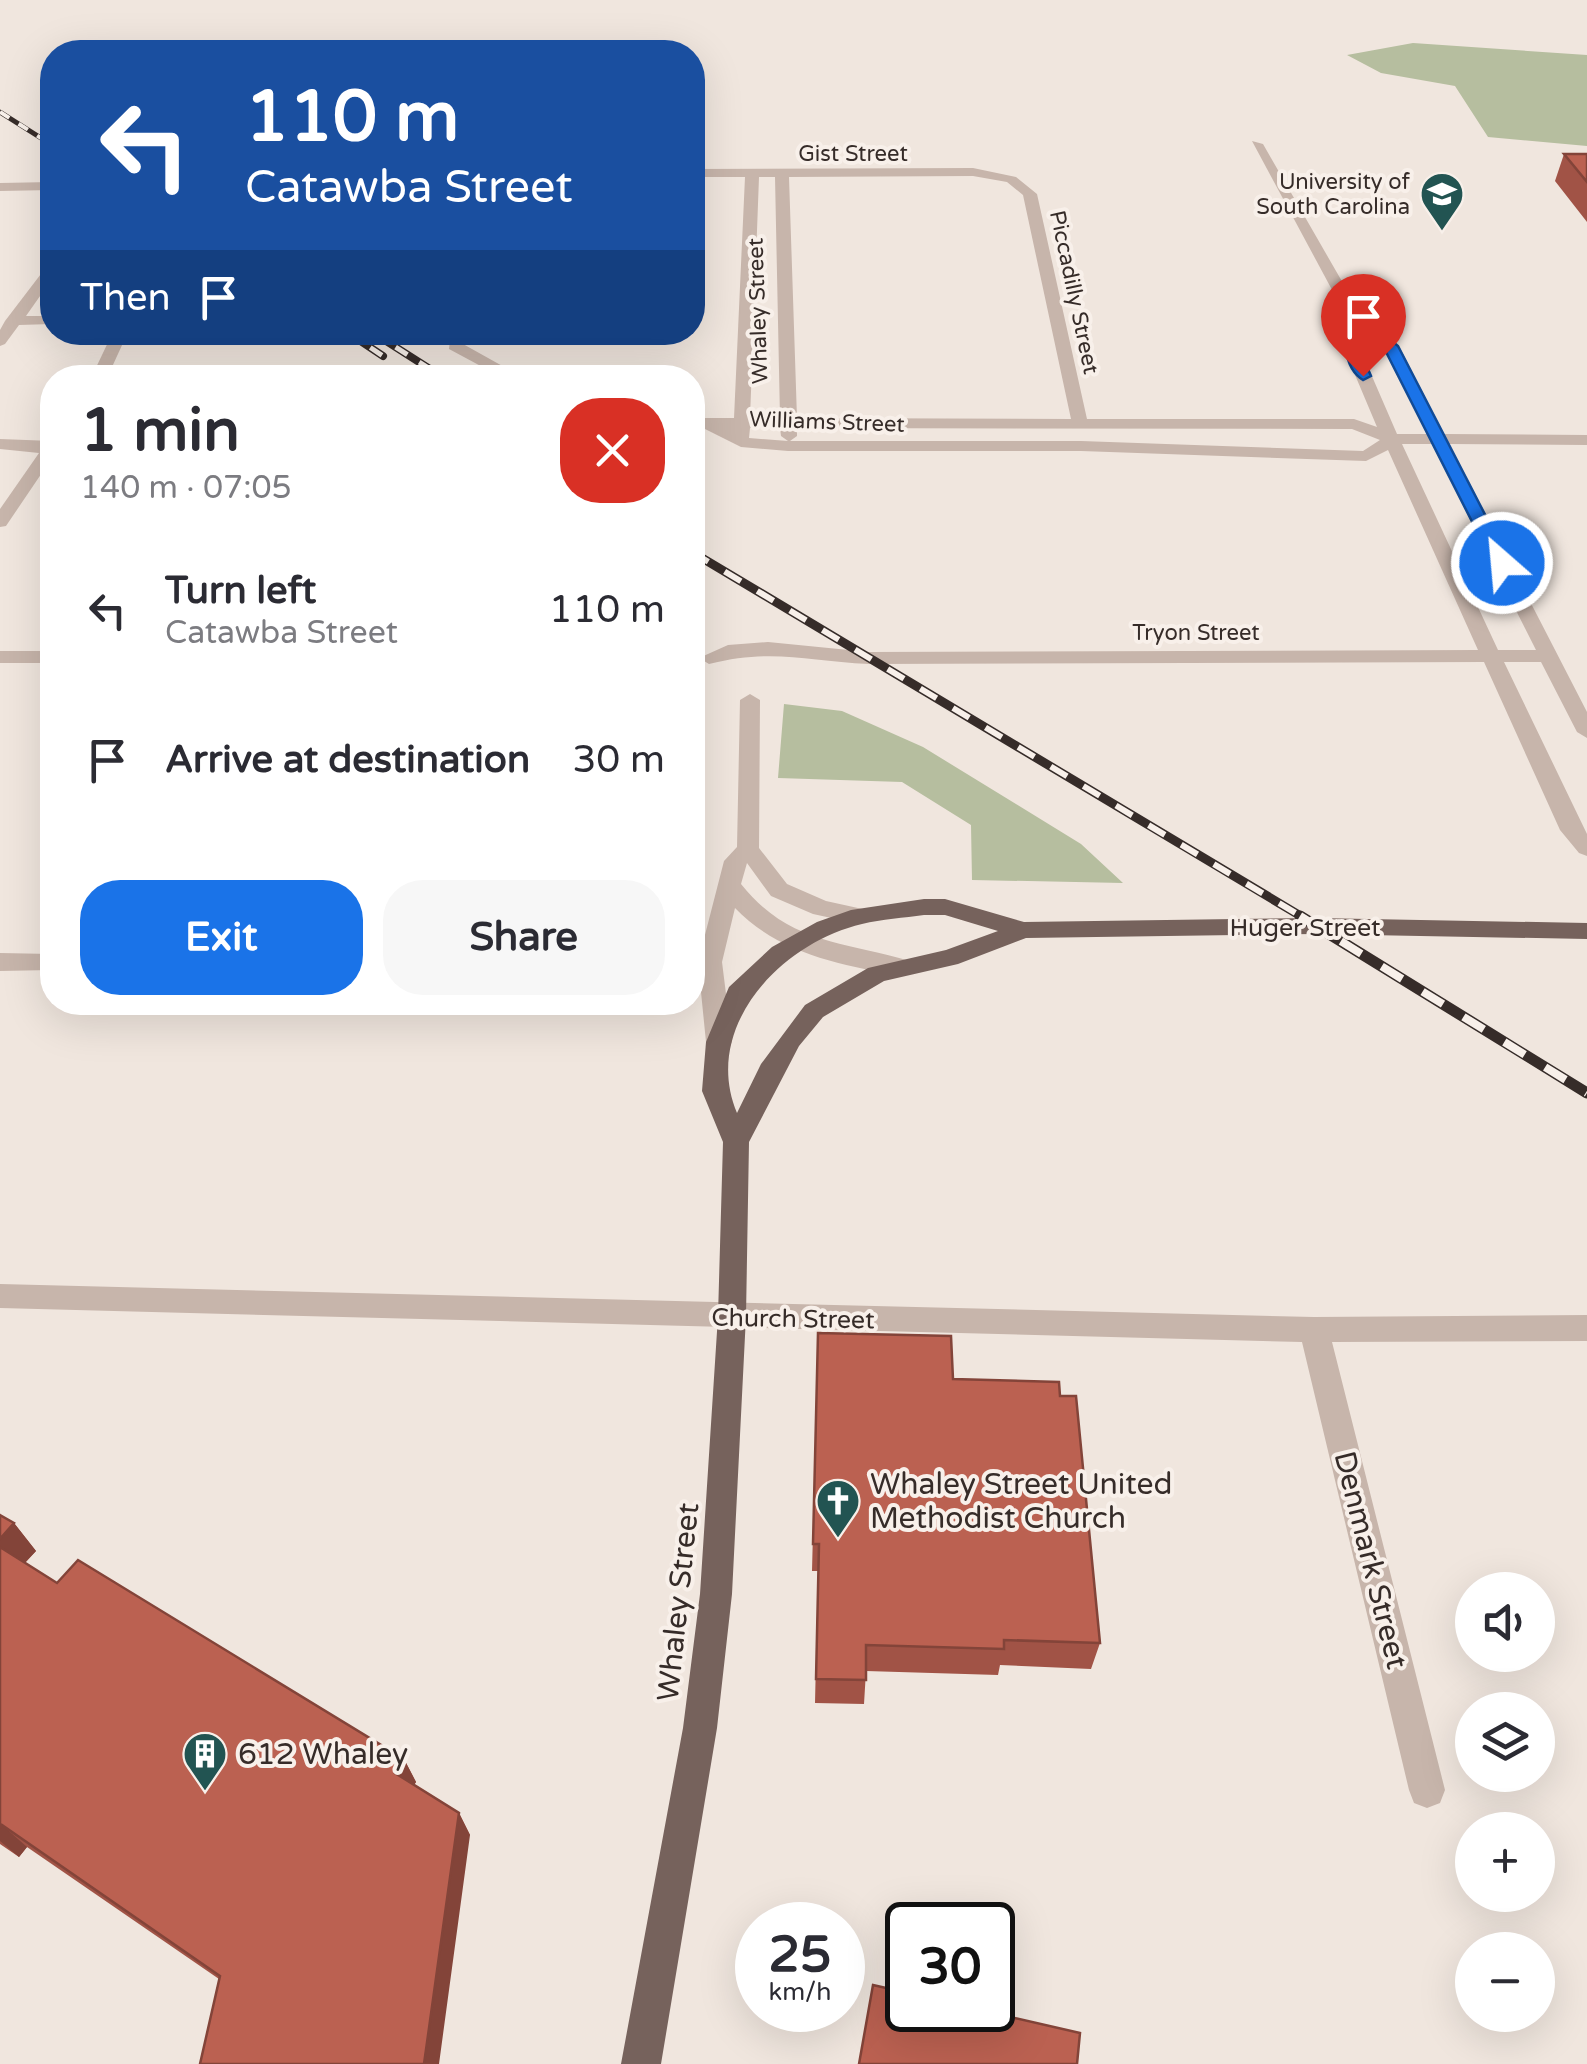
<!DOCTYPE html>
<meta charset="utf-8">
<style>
:root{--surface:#fff;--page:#f7f7f7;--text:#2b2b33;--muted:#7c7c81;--accent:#1a73e8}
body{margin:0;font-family:"Varela Round",sans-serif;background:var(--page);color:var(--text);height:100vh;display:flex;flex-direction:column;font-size:38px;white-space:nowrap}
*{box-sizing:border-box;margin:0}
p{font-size:32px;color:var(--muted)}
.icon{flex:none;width:55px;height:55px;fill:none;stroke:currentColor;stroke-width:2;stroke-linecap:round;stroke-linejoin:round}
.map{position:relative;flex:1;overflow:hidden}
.panel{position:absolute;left:40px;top:365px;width:665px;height:650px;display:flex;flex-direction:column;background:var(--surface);border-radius:40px;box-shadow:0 10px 40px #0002}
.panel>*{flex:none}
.guide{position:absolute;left:40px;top:40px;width:665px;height:305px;border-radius:40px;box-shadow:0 10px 40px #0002;background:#1a4fa0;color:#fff;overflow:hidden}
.controls{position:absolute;left:1455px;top:1572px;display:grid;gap:20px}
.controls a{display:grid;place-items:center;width:100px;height:100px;border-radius:50%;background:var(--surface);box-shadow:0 10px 40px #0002;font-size:50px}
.speed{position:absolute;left:735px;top:1902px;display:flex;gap:20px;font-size:50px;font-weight:700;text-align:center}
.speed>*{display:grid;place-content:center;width:130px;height:130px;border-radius:50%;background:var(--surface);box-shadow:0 10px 40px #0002;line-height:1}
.speed small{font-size:25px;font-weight:400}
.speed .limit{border:5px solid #111;border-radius:15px;background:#fff;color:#111}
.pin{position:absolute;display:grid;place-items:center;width:85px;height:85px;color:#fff;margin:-102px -42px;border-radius:50% 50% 50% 0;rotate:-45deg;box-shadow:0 0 10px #0007}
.pin .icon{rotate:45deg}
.me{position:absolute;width:110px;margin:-55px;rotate:333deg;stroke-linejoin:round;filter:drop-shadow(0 0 8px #0008)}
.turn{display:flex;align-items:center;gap:35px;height:210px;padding:0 40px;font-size:45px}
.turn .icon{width:130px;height:130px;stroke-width:2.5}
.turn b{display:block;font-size:70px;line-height:85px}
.then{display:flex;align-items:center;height:95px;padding:0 40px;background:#0003;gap:20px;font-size:38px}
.round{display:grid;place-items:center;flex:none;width:105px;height:105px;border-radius:40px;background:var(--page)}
.head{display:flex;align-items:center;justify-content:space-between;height:170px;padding:0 40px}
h1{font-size:60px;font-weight:800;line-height:75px}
.primary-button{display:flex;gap:20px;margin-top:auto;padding:20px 40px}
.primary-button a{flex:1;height:115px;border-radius:40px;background:var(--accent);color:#fff;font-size:40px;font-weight:800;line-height:115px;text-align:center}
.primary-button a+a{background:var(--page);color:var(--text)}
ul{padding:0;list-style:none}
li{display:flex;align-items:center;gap:30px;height:150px;padding:0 40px}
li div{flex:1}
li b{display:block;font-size:38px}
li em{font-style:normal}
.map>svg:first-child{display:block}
.green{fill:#b6be9f}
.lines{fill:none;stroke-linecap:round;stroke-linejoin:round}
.minor{fill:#c7b5ab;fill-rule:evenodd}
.major{fill:#76625c;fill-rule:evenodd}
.rail-far3-casing{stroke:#362c29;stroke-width:5}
.rail-far2-casing{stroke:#362c29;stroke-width:8}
.rail-far1-casing{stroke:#362c29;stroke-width:9}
.rail-casing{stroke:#362c29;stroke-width:11}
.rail-far3{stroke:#f8f0ea;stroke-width:4;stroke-dasharray:11;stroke-linecap:butt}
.rail-far2{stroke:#f8f0ea;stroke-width:5;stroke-dasharray:14;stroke-linecap:butt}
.rail-far1{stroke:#f8f0ea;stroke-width:6;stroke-dasharray:19;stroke-linecap:butt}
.rail{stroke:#f8f0ea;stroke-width:8;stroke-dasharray:24;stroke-linecap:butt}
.wall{fill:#a15346}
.shaded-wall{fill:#834439}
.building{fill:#bb6151;stroke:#834439;stroke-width:2.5}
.route{fill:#1a73e8;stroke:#114b97;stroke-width:2.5}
.labels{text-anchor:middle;stroke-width:8;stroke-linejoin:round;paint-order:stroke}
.far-street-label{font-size:22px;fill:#362c29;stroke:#f8f0ea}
.far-poi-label{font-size:22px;fill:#362c29;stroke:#f8f0ea;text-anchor:end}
.street-label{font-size:25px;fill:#362c29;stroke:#f8f0ea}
.near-poi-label{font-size:30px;fill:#362c29;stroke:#f8f0ea;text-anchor:start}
.near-street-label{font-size:30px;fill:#362c29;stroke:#f8f0ea}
</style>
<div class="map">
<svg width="1587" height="2064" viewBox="0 0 1587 2064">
<rect width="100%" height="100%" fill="#f0e6de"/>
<!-- green -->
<path class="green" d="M 1413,43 L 1587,55 L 1587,146 L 1488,137 L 1455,86 L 1381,73 L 1347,55 Z
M 784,704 L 842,711 L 923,747 L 1081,844 L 1123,883 L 972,880 L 971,825 L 902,782 L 778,778 Z"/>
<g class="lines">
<!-- minor -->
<path class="minor" d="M 1252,141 L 1263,144 L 1359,311 L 1399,346 L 1444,434 L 1587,435 L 1587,445 L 1449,444 L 1587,712 L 1587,738 L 1577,732 L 1541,662 L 1504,662 L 1587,834 L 1587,856 L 1579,853 L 1560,830 L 1484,662 L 869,664 C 807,661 772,648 709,664 L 699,658 L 728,645 L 768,642 L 869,652 L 1478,650 L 1388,450 L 1366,461 L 1081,451 L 788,451 L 741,447 L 703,428 L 692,428 L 692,418 L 734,418 L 745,177 L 692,177 L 692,169 L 973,168 L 1016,177 L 1037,194 L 1087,419 L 1354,419 L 1377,427 L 1342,344 L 1345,314 ZM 973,176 L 1007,182 L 1023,195 L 1071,419 L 797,418 L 789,177 ZM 759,177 L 775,177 L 780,418 L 750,418 ZM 1359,327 L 1384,348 L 1427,434 L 1397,434 L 1358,344 ZM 750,428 L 780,428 L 781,436 L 788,441 L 749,438 ZM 797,428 L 1352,429 L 1380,440 L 1363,451 L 1081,441 L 790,441 L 797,436 ZM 1402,444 L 1432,444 L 1536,650 L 1498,650 Z
M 52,182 L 52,190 L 0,191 L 0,183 Z
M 52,265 L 52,279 L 26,316 L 52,316 L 52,324 L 19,325 L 5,344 L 0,346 L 0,330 L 5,321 L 47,266 Z
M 113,332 L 128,332 L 107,378 L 91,378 Z
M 451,332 L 467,332 L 463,344 L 524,378 L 503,378 L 449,349 Z
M 0,439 L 52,441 L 52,458 L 6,526 L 0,527 L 0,509 L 39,453 L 0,449 Z
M 0,651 L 52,651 L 52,663 L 0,663 Z
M 750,694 L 760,700 L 759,848 L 787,884 L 826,901 L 867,910 L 871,916 L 859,924 L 813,914 L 771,896 L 747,863 L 741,884 C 789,944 842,941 910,961 L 913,967 L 901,976 C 841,965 779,954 735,908 L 722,962 L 732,1042 L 728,1049 L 710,1049 L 706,1042 L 698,962 L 724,861 L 737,847 L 740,700 Z
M 0,953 L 52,954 L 52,970 L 0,971 Z
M 0,1284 L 1314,1317 L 1587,1315 L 1587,1341 L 1332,1342 L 1445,1790 L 1440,1803 L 1427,1808 L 1414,1803 L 1409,1790 L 1302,1342 L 0,1308 Z"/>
<!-- major -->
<path class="major" d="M 924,899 L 945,899 L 1024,922 L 1315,918 L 1587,923 L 1587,939 L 1315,934 L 1026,938 L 958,964 L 884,981 L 823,1017 L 799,1046 L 749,1142 L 746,1316 L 732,1594 L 717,1728 L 661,2064 L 621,2064 L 683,1728 L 700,1594 L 718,1316 L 723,1142 L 702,1091 L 706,1042 L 729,987 L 772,947 L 817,922 L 851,910 ZM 924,915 L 945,915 L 998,931 L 946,950 L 868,968 L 805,1005 L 761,1064 L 737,1113 C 701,1027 781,943 862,924 C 882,919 904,918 924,915 Z"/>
<defs>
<path id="rail-far3" d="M 0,112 L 52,145"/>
<path id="rail-far2" d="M 347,332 L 383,356
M 372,332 L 444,378"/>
<path id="rail-far1" d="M 692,552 L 1304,918"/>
<path id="rail" d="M 1300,916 L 1587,1093"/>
</defs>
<!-- rail-far3 casing -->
<use href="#rail-far3" class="rail-far3-casing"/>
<!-- rail-far2 casing -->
<use href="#rail-far2" class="rail-far2-casing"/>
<!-- rail-far1 casing -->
<use href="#rail-far1" class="rail-far1-casing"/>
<!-- rail casing -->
<use href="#rail" class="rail-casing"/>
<!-- rail-far3 -->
<use href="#rail-far3" class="rail-far3"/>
<!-- rail-far2 -->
<use href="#rail-far2" class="rail-far2"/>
<!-- rail-far1 -->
<use href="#rail-far1" class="rail-far1"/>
<!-- rail -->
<use href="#rail" class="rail"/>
</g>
<!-- wall -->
<path class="wall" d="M 1564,154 L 1587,154 L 1587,222 L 1555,181 Z
M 818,1333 L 953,1379 L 1100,1643 L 1091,1669 L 1000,1665 L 998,1675 L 866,1671 L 864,1704 L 815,1703 L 818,1571 L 812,1571 Z
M 0,1515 L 14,1523 L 36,1551 L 25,1563 L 57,1583 L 404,1759 L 416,1782 L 414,1785 L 459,1813 L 470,1835 L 219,1979 L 27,1847 L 19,1857 L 0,1844 Z"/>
<!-- shaded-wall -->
<path class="shaded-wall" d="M 14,1523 L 36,1551 L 17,1571 L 0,1550 L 0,1539 Z
M 404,1759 L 416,1782 L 407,1796 L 395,1773 Z
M 459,1813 L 470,1835 L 439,2064 L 424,2064 Z
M 2,1825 L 27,1847 L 19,1857 L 0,1841 L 0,1828 Z"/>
<!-- building -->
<path class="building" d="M 1564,154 L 1587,154 L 1587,182 Z
M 818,1333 L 951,1336 L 953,1379 L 1059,1382 L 1060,1396 L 1076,1396 L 1100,1643 L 1004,1640 L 1004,1649 L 866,1645 L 866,1680 L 816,1679 L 819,1544 L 813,1544 Z
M 0,1515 L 14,1523 L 0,1539 Z
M 0,1547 L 57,1583 L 78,1560 L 404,1759 L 395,1773 L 459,1813 L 424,2064 L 200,2064 L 220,1976 L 2,1825 L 0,1828 Z
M 873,1985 L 908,1993 L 908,2010 L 980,2010 L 1080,2033 L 1077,2064 L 859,2064 Z"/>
<!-- route -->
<path class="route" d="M 1354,310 L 1398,346 L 1510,563 L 1507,567 L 1493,563 L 1384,348 L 1359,326 L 1357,344 L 1371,376 L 1363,380 C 1342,367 1344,336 1347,314 Z"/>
<!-- icons -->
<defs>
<symbol id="university-pin" viewBox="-11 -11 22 30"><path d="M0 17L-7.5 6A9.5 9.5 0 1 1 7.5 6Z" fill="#225452" stroke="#f8f0ea"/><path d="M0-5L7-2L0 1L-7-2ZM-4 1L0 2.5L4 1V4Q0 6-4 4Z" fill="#fff"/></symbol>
<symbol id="church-pin" viewBox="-11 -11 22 30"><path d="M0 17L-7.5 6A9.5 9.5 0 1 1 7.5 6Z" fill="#225452" stroke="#f8f0ea"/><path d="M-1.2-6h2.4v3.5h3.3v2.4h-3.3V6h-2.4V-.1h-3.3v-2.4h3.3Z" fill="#fff"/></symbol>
<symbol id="building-pin" viewBox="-11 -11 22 30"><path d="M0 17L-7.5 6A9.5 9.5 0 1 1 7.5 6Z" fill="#225452" stroke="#f8f0ea"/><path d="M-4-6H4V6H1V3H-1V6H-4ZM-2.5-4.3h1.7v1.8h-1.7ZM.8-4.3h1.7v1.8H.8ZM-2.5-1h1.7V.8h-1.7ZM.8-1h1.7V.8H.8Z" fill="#fff"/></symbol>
</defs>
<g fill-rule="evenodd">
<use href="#university-pin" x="1417" y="169" width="50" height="68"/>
<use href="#church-pin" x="813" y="1476" width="50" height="68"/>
<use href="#building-pin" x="180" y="1729" width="50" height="68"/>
</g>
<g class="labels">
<!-- far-street labels -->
<g class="far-street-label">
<text x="853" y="161">Gist Street</text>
<text transform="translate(1075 292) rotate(78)" y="8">Piccadilly Street</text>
<text transform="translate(757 311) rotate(-92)" y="8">Whaley Street</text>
<text transform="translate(827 421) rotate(2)" y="8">Williams Street</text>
<text x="1196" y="640">Tryon Street</text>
</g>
<!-- far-poi labels -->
<g class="far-poi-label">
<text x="1410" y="189">University of<tspan x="1410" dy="25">South Carolina</tspan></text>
</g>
<!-- street labels -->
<g class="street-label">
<text x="1305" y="936">Huger Street</text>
<text transform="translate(793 1318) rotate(1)" y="9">Church Street</text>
</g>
<!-- near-poi labels -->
<g class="near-poi-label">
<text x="870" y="1494">Whaley Street United<tspan x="870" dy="34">Methodist Church</tspan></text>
<text x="238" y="1764">612 Whaley</text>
</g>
<!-- near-street labels -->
<g class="near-street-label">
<text transform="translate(1371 1560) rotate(76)" y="10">Denmark Street</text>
<text transform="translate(678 1602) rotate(-84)" y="10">Whaley Street</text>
</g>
</g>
</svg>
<div class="controls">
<a><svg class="icon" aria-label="sound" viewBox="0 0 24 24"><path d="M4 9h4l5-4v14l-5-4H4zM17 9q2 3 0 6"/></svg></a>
<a><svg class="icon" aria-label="layers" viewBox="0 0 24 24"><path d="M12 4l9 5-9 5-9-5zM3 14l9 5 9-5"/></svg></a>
<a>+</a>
<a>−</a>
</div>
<div class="speed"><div>25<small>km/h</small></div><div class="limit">30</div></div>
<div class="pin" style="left:1363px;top:376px;background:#d93025"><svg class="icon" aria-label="arrive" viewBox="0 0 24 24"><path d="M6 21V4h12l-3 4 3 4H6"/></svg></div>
<svg class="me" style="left:1502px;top:563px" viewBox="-20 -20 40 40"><circle r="17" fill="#1a73e8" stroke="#fff" stroke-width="3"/><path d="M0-11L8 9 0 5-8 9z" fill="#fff"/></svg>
<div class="guide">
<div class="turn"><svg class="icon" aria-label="left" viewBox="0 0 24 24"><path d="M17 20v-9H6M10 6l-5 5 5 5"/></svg><div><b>110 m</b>Catawba Street</div></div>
<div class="then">Then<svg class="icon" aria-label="arrive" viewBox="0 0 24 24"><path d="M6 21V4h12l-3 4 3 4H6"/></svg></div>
</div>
<section class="panel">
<div class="head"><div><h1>1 min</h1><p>140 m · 07:05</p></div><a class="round" style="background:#d93025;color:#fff"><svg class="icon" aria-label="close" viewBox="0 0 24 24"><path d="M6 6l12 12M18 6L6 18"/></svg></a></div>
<ul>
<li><svg class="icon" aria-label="left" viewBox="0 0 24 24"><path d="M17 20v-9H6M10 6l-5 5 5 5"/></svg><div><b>Turn left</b><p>Catawba Street</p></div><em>110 m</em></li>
<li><svg class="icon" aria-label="arrive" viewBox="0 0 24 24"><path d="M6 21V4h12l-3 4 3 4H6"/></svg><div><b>Arrive at destination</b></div><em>30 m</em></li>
</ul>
<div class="primary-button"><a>Exit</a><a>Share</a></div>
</section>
</div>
